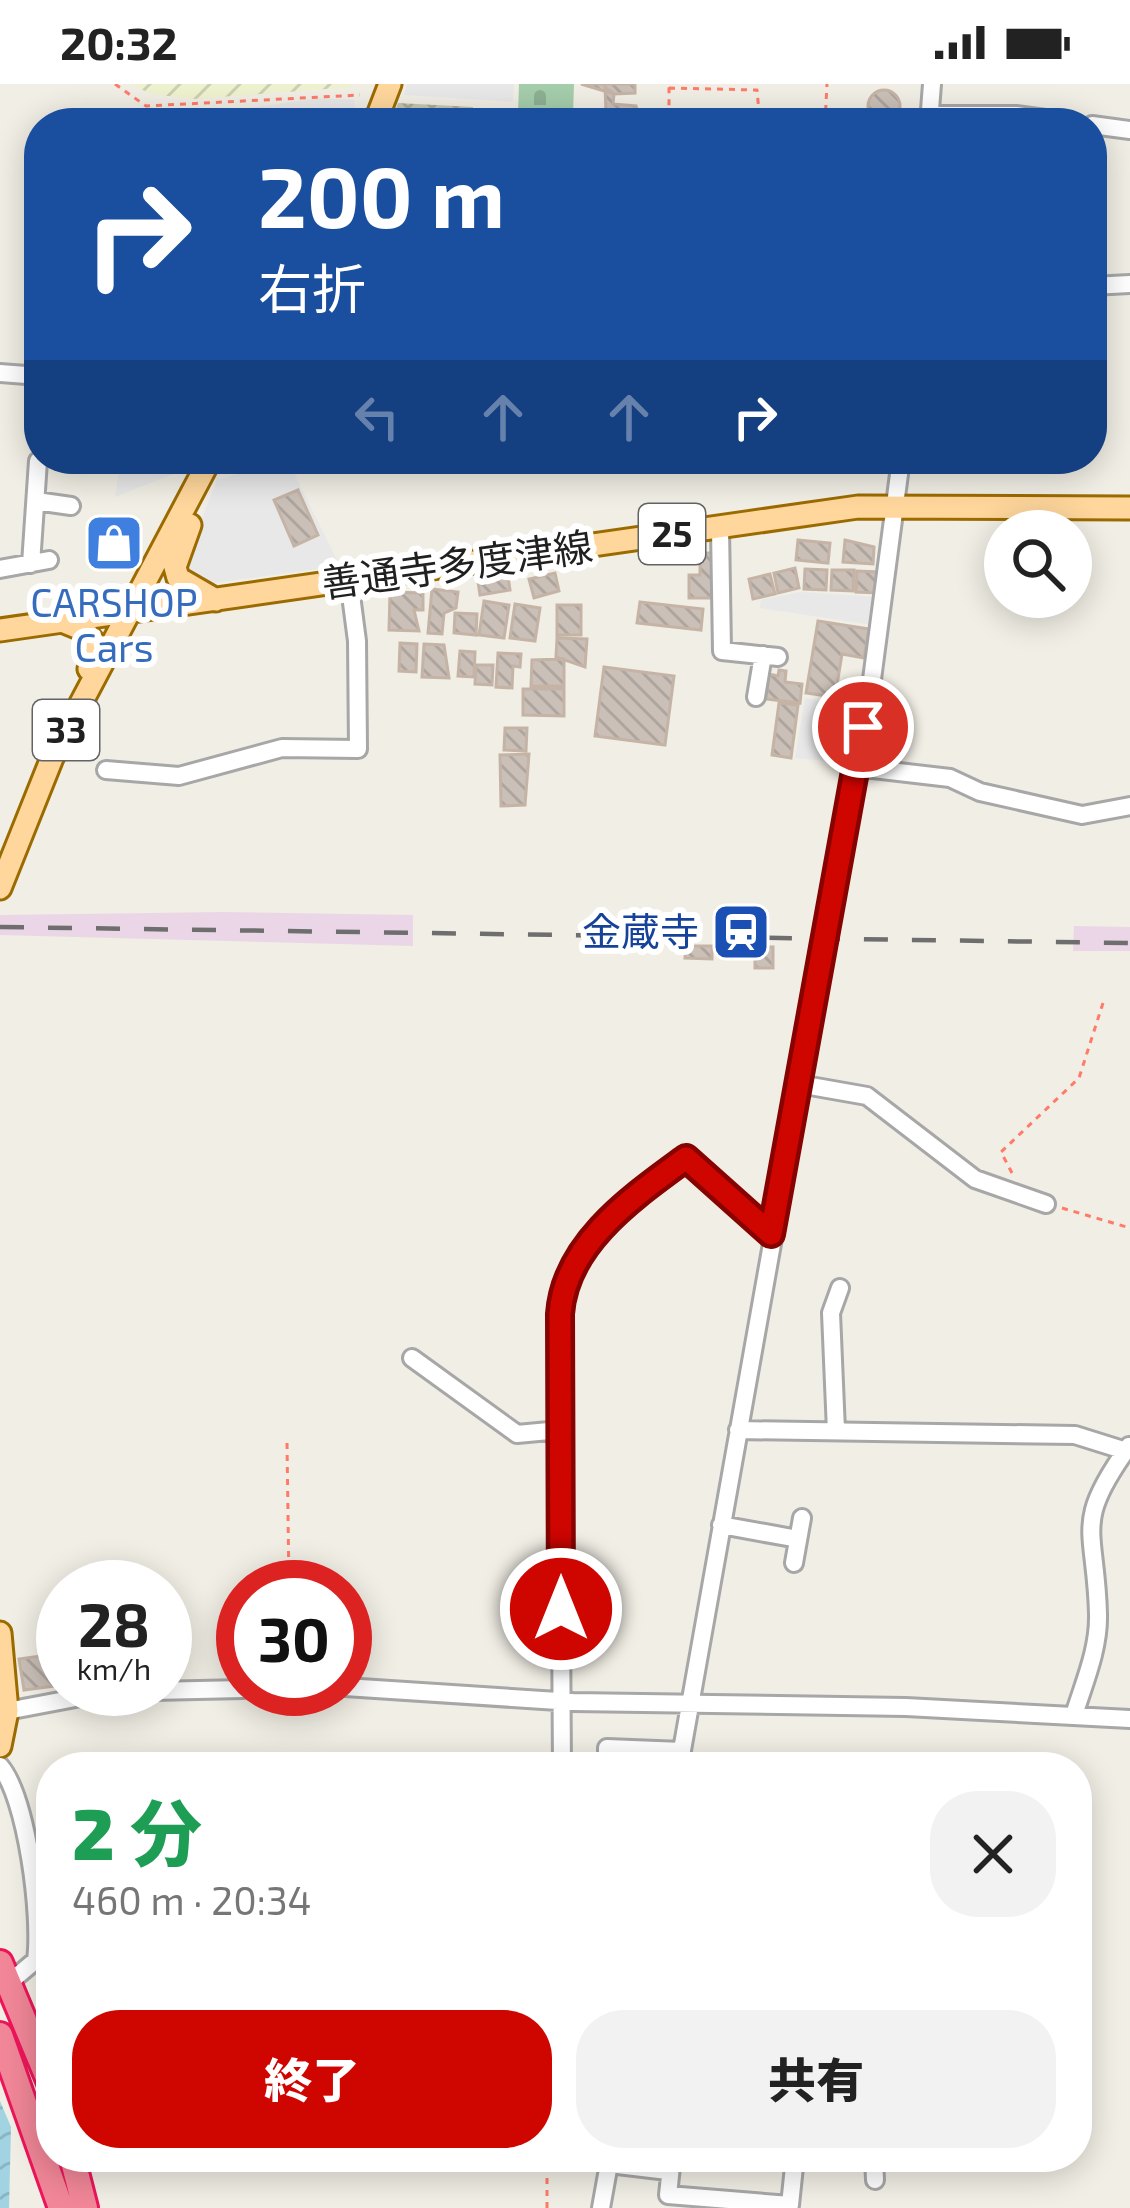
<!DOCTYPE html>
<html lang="ja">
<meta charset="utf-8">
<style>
:root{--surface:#fff;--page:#f2f2f2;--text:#222;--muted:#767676;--accent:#cf0500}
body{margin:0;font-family:"Exo 2","Noto Sans JP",sans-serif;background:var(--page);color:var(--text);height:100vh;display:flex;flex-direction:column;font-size:45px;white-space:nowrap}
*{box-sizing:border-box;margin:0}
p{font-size:39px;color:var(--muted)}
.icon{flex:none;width:66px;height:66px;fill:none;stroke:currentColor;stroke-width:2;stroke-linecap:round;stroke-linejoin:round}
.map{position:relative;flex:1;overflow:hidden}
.sheet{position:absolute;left:36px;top:1668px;width:1056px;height:420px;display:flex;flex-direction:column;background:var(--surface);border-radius:48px;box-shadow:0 6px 30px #0003}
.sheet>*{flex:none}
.top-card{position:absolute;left:24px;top:24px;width:1083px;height:366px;border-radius:48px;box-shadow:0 6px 30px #0003;background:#1a4fa0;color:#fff;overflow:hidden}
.fabs{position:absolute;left:984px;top:426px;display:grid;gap:24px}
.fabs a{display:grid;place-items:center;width:108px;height:108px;border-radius:50%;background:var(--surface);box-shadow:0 6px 30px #0003;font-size:60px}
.speed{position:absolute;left:36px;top:1476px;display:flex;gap:24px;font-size:60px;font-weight:700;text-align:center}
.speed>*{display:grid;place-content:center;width:156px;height:156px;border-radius:50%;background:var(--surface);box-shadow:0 6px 30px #0003;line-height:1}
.speed small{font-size:30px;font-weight:400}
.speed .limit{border:18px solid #d22;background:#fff;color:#111}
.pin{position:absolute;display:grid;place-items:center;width:102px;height:102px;color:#fff;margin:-51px;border:6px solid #fff;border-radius:50%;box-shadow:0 3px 12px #0007}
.me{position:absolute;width:132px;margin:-66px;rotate:0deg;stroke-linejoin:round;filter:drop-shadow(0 0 9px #0008)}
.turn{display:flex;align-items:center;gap:42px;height:252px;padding:0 36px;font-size:54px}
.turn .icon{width:156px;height:156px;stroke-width:2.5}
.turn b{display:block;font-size:84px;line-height:102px}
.lanes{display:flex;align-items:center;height:114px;padding:0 36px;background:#0003;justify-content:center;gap:60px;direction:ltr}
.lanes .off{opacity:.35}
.round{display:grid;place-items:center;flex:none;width:126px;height:126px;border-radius:48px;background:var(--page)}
.headline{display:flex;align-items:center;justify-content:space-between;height:204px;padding:0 36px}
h1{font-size:72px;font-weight:800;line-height:90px;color:#1e9e55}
.button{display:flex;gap:24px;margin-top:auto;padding:24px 36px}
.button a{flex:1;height:138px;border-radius:48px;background:var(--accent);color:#fff;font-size:48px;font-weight:800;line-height:138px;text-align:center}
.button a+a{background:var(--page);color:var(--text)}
.status{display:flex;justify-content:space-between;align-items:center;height:84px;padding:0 60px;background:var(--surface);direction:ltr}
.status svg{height:33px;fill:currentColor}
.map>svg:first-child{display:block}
.railway{fill:#ebd6e7}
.construction{fill:url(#construction-cross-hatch)}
.farmland{fill:url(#farmland-furrows)}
.cemetery{fill:url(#cemetery-stones)}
.parking{fill:#e8e8e8}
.water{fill:url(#water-waves)}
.building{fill:url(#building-back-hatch);stroke:#c5b4a6;stroke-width:3}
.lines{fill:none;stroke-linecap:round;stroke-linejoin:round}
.minor-casing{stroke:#a7a7a7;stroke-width:22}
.major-casing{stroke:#9b6b00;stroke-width:27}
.highway-casing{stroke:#ed155a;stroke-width:30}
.path{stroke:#ff7b68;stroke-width:3;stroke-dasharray:6 6;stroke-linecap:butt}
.minor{stroke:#fff;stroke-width:16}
.major{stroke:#ffd79c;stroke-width:21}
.highway{stroke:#f08697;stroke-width:24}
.rail{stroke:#6e6e6e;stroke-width:4.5;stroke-dasharray:24 24;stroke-linecap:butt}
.route-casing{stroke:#870300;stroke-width:30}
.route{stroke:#cf0500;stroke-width:21}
.labels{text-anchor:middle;stroke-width:12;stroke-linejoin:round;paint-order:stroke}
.shield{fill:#fff;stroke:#636363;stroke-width:3}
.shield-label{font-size:36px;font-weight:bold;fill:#202020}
.street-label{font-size:39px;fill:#202020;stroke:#fff}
.shop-label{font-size:39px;fill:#366cbe;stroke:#fff}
.transit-label{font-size:39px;fill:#164399;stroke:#fff;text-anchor:end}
</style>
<div class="status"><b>20:32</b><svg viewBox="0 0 49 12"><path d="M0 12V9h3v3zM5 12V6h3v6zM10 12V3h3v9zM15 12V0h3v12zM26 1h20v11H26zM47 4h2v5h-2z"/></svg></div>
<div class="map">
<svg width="1130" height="2124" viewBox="0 0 1130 2124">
<defs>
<pattern id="construction-cross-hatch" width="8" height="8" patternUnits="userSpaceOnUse" patternTransform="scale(3)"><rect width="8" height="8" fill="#c6c7af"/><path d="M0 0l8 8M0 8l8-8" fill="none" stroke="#aaab96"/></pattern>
<pattern id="farmland-furrows" width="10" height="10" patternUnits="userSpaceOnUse" patternTransform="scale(3)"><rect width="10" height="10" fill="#eef2cf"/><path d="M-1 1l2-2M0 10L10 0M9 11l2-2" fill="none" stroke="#cccfb1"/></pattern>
<pattern id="cemetery-stones" width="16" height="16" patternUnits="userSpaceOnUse" patternTransform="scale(3)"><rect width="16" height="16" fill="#a4cdab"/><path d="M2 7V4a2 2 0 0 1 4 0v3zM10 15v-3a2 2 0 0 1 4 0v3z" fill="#8db093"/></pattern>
<pattern id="water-waves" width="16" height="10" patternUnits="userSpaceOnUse" patternTransform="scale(3)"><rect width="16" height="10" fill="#a1d3e3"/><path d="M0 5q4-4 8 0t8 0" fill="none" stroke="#8ab5c2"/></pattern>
<pattern id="building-back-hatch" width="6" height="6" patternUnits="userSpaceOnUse" patternTransform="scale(3)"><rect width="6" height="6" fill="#cac0b8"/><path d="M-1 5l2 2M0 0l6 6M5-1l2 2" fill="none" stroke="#ada59e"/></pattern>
</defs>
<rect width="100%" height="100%" fill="#f1eee5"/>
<!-- railway -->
<path class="railway" d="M 224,828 L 413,831 L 413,862 L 0,851 L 0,831 Z
M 1074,842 L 1130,843 L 1130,867 L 1073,867 Z"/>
<!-- construction -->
<path class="construction" d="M 398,19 L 473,23 L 473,39 L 391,39 Z"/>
<!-- farmland -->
<path class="farmland" d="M 131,0 L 351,0 L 352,3 L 194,15 L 151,10 Z"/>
<!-- cemetery -->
<path class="cemetery" d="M 519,0 L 574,0 L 573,30 L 518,29 Z"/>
<!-- parking -->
<path class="parking" d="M 407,0 L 514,0 L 513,18 L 404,11 Z
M 321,14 L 354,16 L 356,39 L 166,39 L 166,30 L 205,30 Z
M 121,375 L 192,375 L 184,391 L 176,389 L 115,413 Z
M 287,375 L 340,482 L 205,500 L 190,489 L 187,472 L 217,396 Z
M 800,508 L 876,513 L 872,541 L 760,524 L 761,516 Z
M 805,614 L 840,621 L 839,632 L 854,634 L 849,679 L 795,674 Z"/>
<!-- water -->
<path class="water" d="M 0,2017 L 11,2043 L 9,2124 L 0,2124 Z"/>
<!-- building -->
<path class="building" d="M 581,0 L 635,0 L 635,9 L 614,10 Z
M 605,3 L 614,10 L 613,20 L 636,22 L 640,39 L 597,39 L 597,28 L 606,28 Z
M868 22a16 16 0 1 1 32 0a16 16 0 1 1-32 0Z
M 298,406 L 318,451 L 294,462 L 274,416 Z
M 798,456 L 830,459 L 828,479 L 796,476 Z
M 845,456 L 874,463 L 873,480 L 843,478 Z
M 700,469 L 713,469 L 712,514 L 689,514 L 689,491 L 700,491 Z
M 795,484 L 799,504 L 778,509 L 774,489 Z
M 805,485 L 827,486 L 826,506 L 804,505 Z
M 507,486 L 510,506 L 480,511 L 477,491 Z
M 832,486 L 854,486 L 853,507 L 831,506 Z
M 857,487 L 879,488 L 878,509 L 856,508 Z
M 555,489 L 559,507 L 534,514 L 529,495 Z
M 770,490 L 775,510 L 753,515 L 749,495 Z
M 432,505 L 458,508 L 456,524 L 444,529 L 442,550 L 428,549 Z
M 390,508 L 423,509 L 423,526 L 414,526 L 419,547 L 389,546 Z
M 484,517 L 509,521 L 504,554 L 479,551 Z
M 640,518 L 703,525 L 701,546 L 637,539 Z
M 515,520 L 540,524 L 535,557 L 510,554 Z
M 557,521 L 581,521 L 581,551 L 557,551 Z
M 455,529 L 477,530 L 476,551 L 454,549 Z
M 818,537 L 869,545 L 864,574 L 842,570 L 835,613 L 806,609 Z
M 557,554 L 587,555 L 585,583 L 556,573 Z
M 400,559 L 417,560 L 416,588 L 399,587 Z
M 424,560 L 444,561 L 449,594 L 422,593 Z
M 460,567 L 475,568 L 474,593 L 458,592 Z
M 498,569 L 521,570 L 520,583 L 513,582 L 512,604 L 496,603 Z
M 564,575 L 564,602 L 531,602 L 532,576 Z
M 476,581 L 493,581 L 492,601 L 475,600 Z
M 604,583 L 674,592 L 665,661 L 595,652 Z
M 779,586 L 786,587 L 785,598 L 802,600 L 800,619 L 766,615 L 769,590 L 778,592 Z
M 523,605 L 564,605 L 564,632 L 523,631 Z
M 779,619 L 798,621 L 791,674 L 772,671 Z
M 505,644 L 527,644 L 526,667 L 504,666 Z
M 529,670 L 525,721 L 501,722 L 500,671 Z
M 686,862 L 712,862 L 712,875 L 685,874 Z
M 755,863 L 773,863 L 773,884 L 755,884 Z
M 63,1569 L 63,1601 L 24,1606 L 19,1575 Z
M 51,1788 L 51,1856 L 41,1789 Z"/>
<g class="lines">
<defs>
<path id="minor" d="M 930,31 L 1016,31 L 1075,39
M 929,39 L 932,0
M 1092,41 L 1130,46
M 1092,202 L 1130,200
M 0,289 L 39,292
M 36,417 L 71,422
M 720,444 L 722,567 L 778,573
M 31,480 L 38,377
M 0,485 L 49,476
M 756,613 L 763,571
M 856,683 L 950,694 L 980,708 L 1082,731 L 1130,722
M 106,686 L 179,692 L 282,664 L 358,665 L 357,557 L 349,496
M 799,1000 L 867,1012 L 975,1095 L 1046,1120
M 412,1274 L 517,1350 L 560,1346
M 738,1346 L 1075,1351 L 1126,1367
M 836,1347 L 831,1229 L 840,1204
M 721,1441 L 798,1455
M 794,1479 L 802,1434
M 345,1603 L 573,1618 L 906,1623 L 1130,1635
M 7,1627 L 107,1608 L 243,1605
M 1074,1631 C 1084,1599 1099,1565 1098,1530 C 1096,1444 1072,1441 1129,1362
M 0,1682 C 27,1714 42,1833 36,1876 L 10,1898
M 562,1683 L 559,1230 C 566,1159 633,1113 686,1074 L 771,1150
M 607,1683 L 607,1664 L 682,1667
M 679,1683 L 871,603 L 901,375
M 672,2073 L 668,2111 L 790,2121 L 795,2073
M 874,2073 L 875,2096
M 609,2080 L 668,2087
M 601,2124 L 610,2074"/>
<path id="major" d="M 375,39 L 390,0
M 190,441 L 175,483 L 178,494 L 216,516
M 62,537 L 84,546 L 99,565 L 89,585
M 0,546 L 858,423 L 1130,424
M 0,804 L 52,674 L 210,375
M 0,1549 L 7,1627 L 0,1662"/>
<path id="highway" d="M 0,1879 L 51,2001
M 0,1951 L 61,2124
M 72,2073 L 85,2124"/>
</defs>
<!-- minor casing -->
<use href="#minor" class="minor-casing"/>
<!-- major casing -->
<use href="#major" class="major-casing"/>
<!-- highway casing -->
<use href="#highway" class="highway-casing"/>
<!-- path -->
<path class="path" d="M 115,0 L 146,22 L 360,11
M 669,4 L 757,6 L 760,39
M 648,39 L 649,33 L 669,31 L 669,0
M 825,39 L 827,0
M 1012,1089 L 1001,1068 L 1079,994 L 1103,919
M 1062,1124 L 1130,1144
M 287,1359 L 289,1503
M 547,2124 L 547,2073"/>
<!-- minor -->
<use href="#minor" class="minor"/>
<!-- major -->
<use href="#major" class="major"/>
<!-- highway -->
<use href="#highway" class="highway"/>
<!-- rail -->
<path class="rail" d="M 0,843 L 1130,859"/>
</g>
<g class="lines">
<defs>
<path id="route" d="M 561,1525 L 560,1230 C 565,1159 633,1113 686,1074 L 771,1150 L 863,643"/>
</defs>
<!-- route casing -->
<use href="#route" class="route-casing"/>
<!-- route -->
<use href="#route" class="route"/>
</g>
<!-- icons -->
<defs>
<symbol id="shop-square" viewBox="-11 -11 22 22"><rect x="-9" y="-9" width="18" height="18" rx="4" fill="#3f7fe0" stroke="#fff"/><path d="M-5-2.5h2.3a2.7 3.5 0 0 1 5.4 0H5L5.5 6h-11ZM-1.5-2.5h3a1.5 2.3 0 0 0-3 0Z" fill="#fff"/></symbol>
<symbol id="station-square" viewBox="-11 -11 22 22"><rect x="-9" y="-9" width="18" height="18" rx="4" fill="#1a4fb4" stroke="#fff"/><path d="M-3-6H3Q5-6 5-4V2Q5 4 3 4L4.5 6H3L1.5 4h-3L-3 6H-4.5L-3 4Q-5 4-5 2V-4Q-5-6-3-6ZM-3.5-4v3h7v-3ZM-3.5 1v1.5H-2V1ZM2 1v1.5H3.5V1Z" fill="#fff"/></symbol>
</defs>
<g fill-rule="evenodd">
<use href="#shop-square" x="81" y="426" width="66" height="66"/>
<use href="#station-square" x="708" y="815" width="66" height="66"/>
</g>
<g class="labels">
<!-- shield labels -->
<g class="shield">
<rect x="639" y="420" width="66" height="60" rx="9"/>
<rect x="33" y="616" width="66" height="60" rx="9"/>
</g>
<g class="shield-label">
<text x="672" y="463">25</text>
<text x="66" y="659">33</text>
</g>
<!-- street labels -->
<g class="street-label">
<text transform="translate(457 481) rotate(-8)" y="14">善通寺多度津線</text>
</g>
<!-- shop labels -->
<g class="shop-label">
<text x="114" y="533">CARSHOP<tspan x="114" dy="45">Cars</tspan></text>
</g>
<!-- transit labels -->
<g class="transit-label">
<text x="699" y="862">金蔵寺</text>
</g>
</g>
</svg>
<div class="fabs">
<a><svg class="icon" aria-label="search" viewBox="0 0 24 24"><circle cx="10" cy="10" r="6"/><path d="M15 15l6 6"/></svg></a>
</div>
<div class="speed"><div>28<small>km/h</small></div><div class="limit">30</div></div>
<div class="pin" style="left:863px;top:643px;background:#d93025"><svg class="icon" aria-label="arrive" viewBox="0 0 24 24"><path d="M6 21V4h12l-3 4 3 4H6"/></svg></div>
<svg class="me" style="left:561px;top:1525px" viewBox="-20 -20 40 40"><circle r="17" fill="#cf0500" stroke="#fff" stroke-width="3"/><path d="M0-11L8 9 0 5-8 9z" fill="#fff"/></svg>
<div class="top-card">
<div class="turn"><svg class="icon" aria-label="right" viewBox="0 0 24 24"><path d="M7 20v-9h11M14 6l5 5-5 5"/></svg><div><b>200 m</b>右折</div></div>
<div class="lanes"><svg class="icon off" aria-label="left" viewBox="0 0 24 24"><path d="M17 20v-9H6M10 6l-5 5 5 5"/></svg><svg class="icon off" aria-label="ahead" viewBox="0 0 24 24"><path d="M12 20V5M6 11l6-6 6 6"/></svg><svg class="icon off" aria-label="ahead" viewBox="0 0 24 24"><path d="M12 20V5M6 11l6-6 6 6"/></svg><svg class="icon" aria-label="right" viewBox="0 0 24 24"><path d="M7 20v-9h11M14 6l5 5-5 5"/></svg></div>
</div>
<section class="sheet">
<div class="headline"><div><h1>2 分</h1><p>460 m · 20:34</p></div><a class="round"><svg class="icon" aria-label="close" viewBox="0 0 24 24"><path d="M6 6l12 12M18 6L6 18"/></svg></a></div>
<div class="button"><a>終了</a><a>共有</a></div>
</section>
</div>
